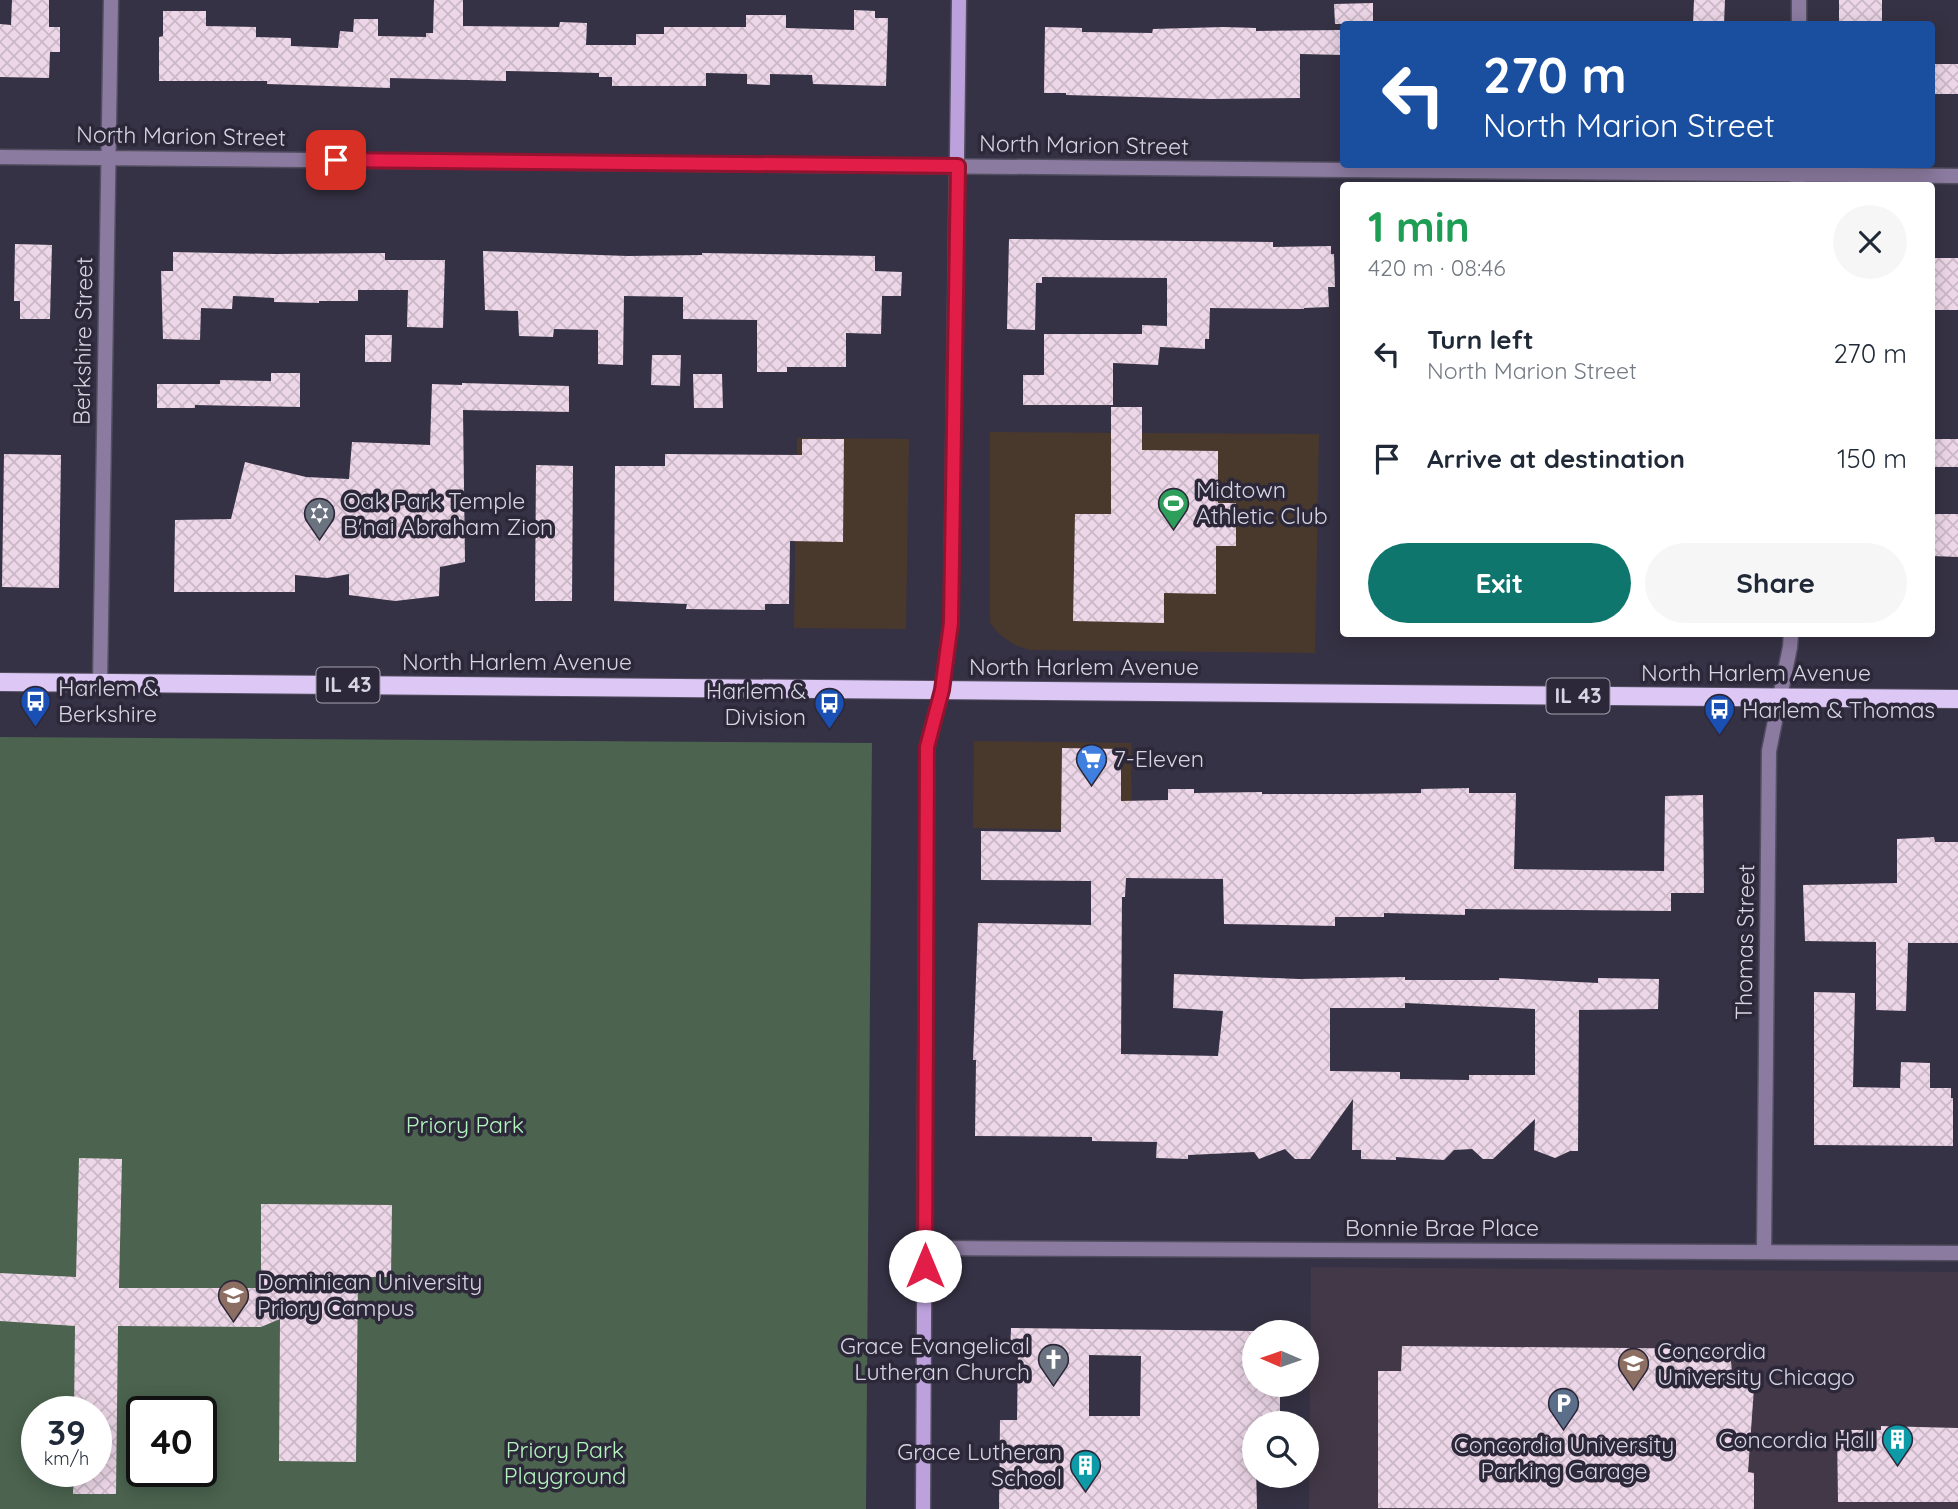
<!DOCTYPE html>
<meta charset="utf-8">
<style>
:root{--surface:#fff;--page:#f6f6f7;--text:#1f2937;--muted:#747a83;--accent:#0f766e}
body{margin:0;font-family:Quicksand,sans-serif;background:var(--page);color:var(--text);height:100vh;display:flex;flex-direction:column;font-size:26px;white-space:nowrap}
*{box-sizing:border-box;margin:0}
p{font-size:23px;color:var(--muted)}
.icon{flex:none;width:38px;height:38px;fill:none;stroke:currentColor;stroke-width:2;stroke-linecap:round;stroke-linejoin:round}
.map{position:relative;flex:1;overflow:hidden}
.sheet{position:absolute;left:1340px;top:182px;width:595px;height:455px;display:flex;flex-direction:column;background:var(--surface);border-radius:7px;box-shadow:0 4px 18px #0003}
.sheet>*{flex:none}
.top-card{position:absolute;left:1340px;top:21px;width:595px;height:147px;border-radius:7px;box-shadow:0 4px 18px #0003;background:#1a4fa0;color:#fff;overflow:hidden}
.needle{width:46px;rotate:272deg}
.fabs{position:absolute;left:1242px;top:1320px;display:grid;gap:14px}
.fabs a{display:grid;place-items:center;width:77px;height:77px;border-radius:50%;background:var(--surface);box-shadow:0 4px 18px #0003;font-size:35px}
.speed{position:absolute;left:21px;top:1396px;display:flex;gap:14px;font-size:35px;font-weight:700;text-align:center}
.speed>*{display:grid;place-content:center;width:91px;height:91px;border-radius:50%;background:var(--surface);box-shadow:0 4px 18px #0003;line-height:1}
.speed small{font-size:18px;font-weight:400}
.speed .limit{border:4px solid #111;border-radius:10px;background:#fff;color:#111}
.pin{position:absolute;display:grid;place-items:center;width:60px;height:60px;color:#fff;margin:-30px;border-radius:14px;box-shadow:0 4px 10px #0006}
.me{position:absolute;width:77px;margin:-38px;rotate:0deg;stroke-linejoin:round;filter:drop-shadow(0 0 5px #0008)}
.turn{display:flex;align-items:center;gap:24px;height:147px;padding:0 28px;font-size:32px}
.turn .icon{width:91px;height:91px;stroke-width:2.5}
.turn b{display:block;font-size:49px;line-height:60px}
.round{display:grid;place-items:center;flex:none;width:74px;height:74px;border-radius:37px;background:var(--page)}
.head{display:flex;align-items:center;justify-content:space-between;height:119px;padding:0 28px}
h1{font-size:42px;font-weight:700;line-height:52px;color:#1e9e55}
.button{display:flex;gap:14px;margin-top:auto;padding:14px 28px}
.button a{flex:1;height:80px;border-radius:42px;background:var(--accent);color:#fff;font-size:28px;font-weight:700;line-height:80px;text-align:center}
.button a+a{background:var(--page);color:var(--text)}
ul{padding:0;list-style:none}
li{display:flex;align-items:center;gap:21px;height:105px;padding:0 28px}
li div{flex:1}
li b{display:block;font-size:26px}
li em{font-style:normal}
.map>svg:first-child{display:block}
.commercial{fill:#49392d}
.education{fill:#433847}
.green{fill:#4b634f;fill-rule:evenodd}
.building{fill:url(#building-cross-hatch);fill-rule:evenodd}
.lines{fill:none;stroke-linecap:round;stroke-linejoin:round}
.street-casing{stroke:#534f61;stroke-width:17}
.secondary-casing{stroke:#534f61;stroke-width:17}
.primary-casing{stroke:#534f61;stroke-width:20}
.street{stroke:#8c7ba0;stroke-width:14}
.secondary{stroke:#bda1dd;stroke-width:14}
.primary{stroke:#dcc7f5;stroke-width:18}
.route-casing{stroke:#92132f;stroke-width:18}
.route{stroke:#e11d48;stroke-width:12}
.labels{text-anchor:middle;stroke-width:7;stroke-linejoin:round;paint-order:stroke}
.shield{fill:#2c283a;stroke:#a4a1af;stroke-width:2}
.shield-label{font-size:21px;font-weight:bold;fill:#d7d5e1}
.street-label{font-size:23px;fill:#d7d5e1;stroke:#2c283a}
.poi-label{font-size:23px;fill:#d7d5e1;stroke:#2c283a;text-anchor:start}
.park-label{font-size:23px;fill:#b2f4bc;stroke:#2c283a}
</style>
<div class="map">
<svg width="1958" height="1509" viewBox="0 0 1958 1509">
<defs>
<pattern id="building-cross-hatch" width="8" height="8" patternUnits="userSpaceOnUse" patternTransform="scale(1.75)"><rect width="8" height="8" fill="#ecd6e7"/><path d="M0 0l8 8M0 8l8-8" fill="none" stroke="#cab8c6"/></pattern>
</defs>
<rect width="100%" height="100%" fill="#363245"/>
<!-- commercial -->
<path class="commercial" d="M 990,432 L 1319,434 L 1315,653 L 1029,650 L 1015,645 L 1000,635 L 990,623 Z
M 797,438 L 909,439 L 906,629 L 794,628 Z
M 974,741 L 1131,743 L 1132,831 L 973,828 Z"/>
<!-- education -->
<path class="education" d="M 1311,1267 L 1958,1272 L 1958,1509 L 1309,1509 Z"/>
<!-- green -->
<path class="green" d="M 0,737 L 872,743 L 866,1509 L 0,1509 ZM 37,1412 L 96,1412 L 96,1472 L 37,1472 ZM 142,1412 L 201,1412 L 201,1472 L 142,1472 Z"/>
<!-- building -->
<path class="building" d="M 12,0 L 49,0 L 49,27 L 60,27 L 60,52 L 50,52 L 49,78 L 0,77 L 0,24 L 11,25 Z
M 434,0 L 463,0 L 463,26 L 559,27 L 560,22 L 587,23 L 586,45 L 636,45 L 636,34 L 664,34 L 664,27 L 746,27 L 746,15 L 786,15 L 786,28 L 854,30 L 854,10 L 875,11 L 875,18 L 888,18 L 886,86 L 813,84 L 812,75 L 770,74 L 770,85 L 747,84 L 747,74 L 706,73 L 706,86 L 612,86 L 612,77 L 599,77 L 599,73 L 506,71 L 506,81 L 390,78 L 390,88 L 267,84 L 267,81 L 159,81 L 159,37 L 163,36 L 163,11 L 206,11 L 206,26 L 256,27 L 256,37 L 291,38 L 291,46 L 338,48 L 340,31 L 353,32 L 354,19 L 378,19 L 378,36 L 426,37 L 426,33 L 433,33 Z
M 1694,0 L 1725,0 L 1724,24 L 1693,24 Z
M 1839,0 L 1882,0 L 1882,24 L 1848,24 L 1848,22 L 1839,22 Z
M 1373,3 L 1373,24 L 1335,24 L 1334,4 Z
M 1045,27 L 1082,28 L 1082,32 L 1152,33 L 1153,29 L 1223,27 L 1256,28 L 1256,31 L 1344,30 L 1344,55 L 1300,54 L 1300,98 L 1211,99 L 1066,95 L 1066,93 L 1044,93 Z
M 1932,64 L 1958,64 L 1958,94 L 1932,94 Z
M 1009,239 L 1273,242 L 1273,247 L 1331,246 L 1331,254 L 1334,254 L 1335,287 L 1328,287 L 1329,307 L 1304,308 L 1304,309 L 1210,308 L 1209,339 L 1205,339 L 1205,349 L 1160,347 L 1158,365 L 1113,363 L 1113,405 L 1023,405 L 1023,375 L 1044,375 L 1044,334 L 1142,334 L 1142,325 L 1167,326 L 1167,278 L 1042,277 L 1042,283 L 1036,283 L 1035,330 L 1007,329 Z
M 15,244 L 52,245 L 50,319 L 20,319 L 20,301 L 14,301 Z
M 483,251 L 628,256 L 702,255 L 702,253 L 875,256 L 875,271 L 902,272 L 901,296 L 882,296 L 881,334 L 846,333 L 846,367 L 787,367 L 787,372 L 757,372 L 757,320 L 683,319 L 683,297 L 624,296 L 623,365 L 598,364 L 598,330 L 554,329 L 553,337 L 519,336 L 518,311 L 485,310 Z
M 173,252 L 275,254 L 385,253 L 385,260 L 445,260 L 443,328 L 407,327 L 408,290 L 358,290 L 358,301 L 319,301 L 319,303 L 274,302 L 274,298 L 233,296 L 232,309 L 201,308 L 200,340 L 163,339 L 161,271 L 173,271 Z
M 1932,258 L 1958,258 L 1958,310 L 1932,310 Z
M 365,335 L 392,335 L 391,362 L 365,362 Z
M 652,355 L 681,355 L 680,386 L 651,385 Z
M 271,373 L 300,373 L 300,407 L 195,405 L 195,408 L 157,408 L 157,384 L 220,384 L 220,380 L 271,381 Z
M 693,374 L 722,374 L 723,408 L 694,408 Z
M 462,383 L 569,386 L 569,412 L 463,410 L 465,562 L 440,567 L 439,596 L 395,601 L 349,595 L 349,574 L 327,578 L 295,575 L 295,592 L 174,592 L 175,520 L 231,519 L 245,462 L 306,477 L 349,479 L 352,442 L 430,445 L 432,384 L 462,385 Z
M 1111,407 L 1142,407 L 1142,450 L 1218,451 L 1218,503 L 1236,503 L 1236,546 L 1216,546 L 1216,594 L 1164,593 L 1164,623 L 1073,621 L 1075,514 L 1111,514 Z
M 802,439 L 844,439 L 843,542 L 790,541 L 789,604 L 765,604 L 765,610 L 686,609 L 687,604 L 614,601 L 615,466 L 665,466 L 665,454 L 802,455 Z
M 1932,439 L 1958,439 L 1958,467 L 1932,467 Z
M 4,454 L 61,455 L 59,588 L 2,587 Z
M 536,465 L 573,466 L 572,601 L 535,601 Z
M 1932,514 L 1958,514 L 1958,557 L 1932,556 Z
M 1062,748 L 1121,749 L 1121,801 L 1168,800 L 1168,789 L 1194,789 L 1194,793 L 1262,792 L 1262,794 L 1355,794 L 1421,793 L 1421,789 L 1469,788 L 1469,793 L 1516,793 L 1514,869 L 1664,871 L 1665,796 L 1703,795 L 1704,893 L 1671,893 L 1671,911 L 1465,909 L 1465,915 L 1384,913 L 1384,917 L 1335,917 L 1335,926 L 1224,924 L 1223,879 L 1126,878 L 1125,897 L 1122,897 L 1121,1054 L 1218,1056 L 1223,1011 L 1173,1008 L 1174,974 L 1299,979 L 1405,977 L 1405,980 L 1499,980 L 1499,978 L 1598,983 L 1598,978 L 1659,979 L 1658,1009 L 1579,1010 L 1578,1151 L 1570,1151 L 1555,1158 L 1534,1150 L 1535,1119 L 1493,1159 L 1483,1159 L 1472,1149 L 1454,1150 L 1444,1160 L 1396,1157 L 1396,1160 L 1361,1159 L 1361,1150 L 1352,1150 L 1353,1099 L 1310,1159 L 1295,1159 L 1285,1149 L 1259,1159 L 1254,1152 L 1188,1155 L 1188,1159 L 1156,1158 L 1157,1142 L 1092,1141 L 1092,1137 L 975,1136 L 976,1060 L 973,1060 L 978,923 L 1091,925 L 1091,881 L 981,880 L 981,831 L 1061,832 ZM 1405,1003 L 1535,1009 L 1535,1075 L 1469,1075 L 1469,1080 L 1400,1079 L 1400,1072 L 1330,1071 L 1330,1008 L 1405,1008 Z
M 1934,837 L 1935,842 L 1958,842 L 1958,943 L 1908,943 L 1906,1011 L 1876,1010 L 1876,942 L 1805,941 L 1803,885 L 1897,883 L 1897,839 Z
M 1814,992 L 1855,993 L 1853,1087 L 1900,1088 L 1901,1062 L 1930,1063 L 1930,1088 L 1951,1088 L 1951,1098 L 1953,1098 L 1953,1146 L 1814,1145 Z
M 79,1158 L 122,1159 L 119,1288 L 261,1288 L 261,1204 L 392,1205 L 391,1277 L 358,1277 L 356,1462 L 279,1461 L 280,1319 L 261,1327 L 118,1326 L 116,1494 L 73,1494 L 74,1472 L 96,1472 L 96,1412 L 74,1412 L 75,1326 L 0,1321 L 0,1273 L 76,1277 Z
M 1011,1328 L 1255,1331 L 1255,1384 L 1280,1384 L 1280,1423 L 1255,1423 L 1257,1509 L 999,1509 L 1000,1420 L 1017,1420 L 1018,1355 L 1010,1355 ZM 1089,1355 L 1141,1356 L 1140,1416 L 1089,1416 Z
M 1402,1346 L 1730,1349 L 1732,1373 L 1755,1374 L 1748,1472 L 1754,1473 L 1754,1509 L 1378,1508 L 1378,1371 L 1401,1371 Z
M 1881,1426 L 1958,1428 L 1958,1502 L 1838,1502 L 1837,1430 L 1881,1430 Z"/>
<g class="lines">
<defs>
<path id="street" d="M 1799,24 L 1799,0
M 0,157 L 1958,176
M 1797,186 L 1797,164
M 100,683 L 111,0
M 925,1248 L 1958,1253
M 1764,1252 L 1769,751 L 1790,647 L 1791,634"/>
<path id="secondary" d="M 923,1509 L 927,747 L 942,690 L 951,623 L 959,0"/>
<path id="primary" d="M 0,682 L 1958,699"/>
</defs>
<!-- street casing -->
<use href="#street" class="street-casing"/>
<!-- secondary casing -->
<use href="#secondary" class="secondary-casing"/>
<!-- primary casing -->
<use href="#primary" class="primary-casing"/>
<!-- street -->
<use href="#street" class="street"/>
<!-- secondary -->
<use href="#secondary" class="secondary"/>
<!-- primary -->
<use href="#primary" class="primary"/>
</g>
<g class="lines">
<defs>
<path id="route" d="M 336,160 L 958,166 L 951,623 L 942,690 L 927,747 L 925,1266"/>
</defs>
<!-- route casing -->
<use href="#route" class="route-casing"/>
<!-- route -->
<use href="#route" class="route"/>
</g>
<!-- icons -->
<defs>
<symbol id="stadium-pin" viewBox="-11 -11 22 30"><path d="M0 17L-7.5 6A9.5 9.5 0 1 1 7.5 6Z" fill="#2e9e5b" stroke="#2c283a"/><path d="M0-5a6.5 5 0 1 0 0 10a6.5 5 0 1 0 0-10ZM-3.5-1.8h7v3.6h-7Z" fill="#fff"/></symbol>
<symbol id="synagogue-pin" viewBox="-11 -11 22 30"><path d="M0 17L-7.5 6A9.5 9.5 0 1 1 7.5 6Z" fill="#6b7280" stroke="#2c283a"/><path d="M0-6.5L5.6 3.2H-5.6ZM0 6.5L5.6-3.2H-5.6Z" fill="#fff"/></symbol>
<symbol id="bus-pin" viewBox="-11 -11 22 30"><path d="M0 17L-7.5 6A9.5 9.5 0 1 1 7.5 6Z" fill="#1a4fb4" stroke="#2c283a"/><path d="M-5-6H5V4H4V6H2V4H-2V6H-4V4H-5ZM-3.5-4V0h7V-4ZM-3.5 1.2v1.5H-2V1.2ZM2 1.2v1.5H3.5V1.2Z" fill="#fff"/></symbol>
<symbol id="supermarket-pin" viewBox="-11 -11 22 30"><path d="M0 17L-7.5 6A9.5 9.5 0 1 1 7.5 6Z" fill="#3f7fe0" stroke="#2c283a"/><path d="M-6-5.5h2.5l.6 2H6L4.5 2H-2.5L-4.4-4H-6ZM-1.5 3.2a1.3 1.3 0 1 0 .1 0ZM3 3.2a1.3 1.3 0 1 0 .1 0Z" fill="#fff"/></symbol>
<symbol id="university-pin" viewBox="-11 -11 22 30"><path d="M0 17L-7.5 6A9.5 9.5 0 1 1 7.5 6Z" fill="#8d6e63" stroke="#2c283a"/><path d="M0-5L7-2L0 1L-7-2ZM-4 1L0 2.5L4 1V4Q0 6-4 4Z" fill="#fff"/></symbol>
<symbol id="church-pin" viewBox="-11 -11 22 30"><path d="M0 17L-7.5 6A9.5 9.5 0 1 1 7.5 6Z" fill="#6b7280" stroke="#2c283a"/><path d="M-1.2-6h2.4v3.5h3.3v2.4h-3.3V6h-2.4V-.1h-3.3v-2.4h3.3Z" fill="#fff"/></symbol>
<symbol id="parking-pin" viewBox="-11 -11 22 30"><path d="M0 17L-7.5 6A9.5 9.5 0 1 1 7.5 6Z" fill="#5c6f8a" stroke="#2c283a"/><path d="M-3.5-5.5H1a3.5 3.5 0 0 1 0 7H-1V5.5H-3.5ZM-1-3.4V-.6H.8a1.4 1.4 0 0 0 0-2.8Z" fill="#fff"/></symbol>
<symbol id="building-pin" viewBox="-11 -11 22 30"><path d="M0 17L-7.5 6A9.5 9.5 0 1 1 7.5 6Z" fill="#0f9aa8" stroke="#2c283a"/><path d="M-4-6H4V6H1V3H-1V6H-4ZM-2.5-4.3h1.7v1.8h-1.7ZM.8-4.3h1.7v1.8H.8ZM-2.5-1h1.7V.8h-1.7ZM.8-1h1.7V.8H.8Z" fill="#fff"/></symbol>
</defs>
<g fill-rule="evenodd">
<use href="#stadium-pin" x="1156" y="486" width="35" height="47"/>
<use href="#synagogue-pin" x="302" y="496" width="35" height="47"/>
<use href="#bus-pin" x="18" y="684" width="35" height="47"/>
<use href="#bus-pin" x="812" y="686" width="35" height="47"/>
<use href="#bus-pin" x="1702" y="692" width="35" height="47"/>
<use href="#supermarket-pin" x="1074" y="742" width="35" height="47"/>
<use href="#university-pin" x="216" y="1278" width="35" height="47"/>
<use href="#church-pin" x="1036" y="1342" width="35" height="47"/>
<use href="#university-pin" x="1616" y="1346" width="35" height="47"/>
<use href="#parking-pin" x="1546" y="1386" width="35" height="47"/>
<use href="#building-pin" x="1880" y="1422" width="35" height="47"/>
<use href="#building-pin" x="1068" y="1448" width="35" height="47"/>
</g>
<g class="labels">
<!-- shield labels -->
<g class="shield">
<rect x="316.5" y="667.5" width="63" height="35" rx="5"/>
<rect x="1546.5" y="678.5" width="63" height="35" rx="5"/>
</g>
<g class="shield-label">
<text x="348" y="692">IL 43</text>
<text x="1578" y="703">IL 43</text>
</g>
<!-- street labels -->
<g class="street-label">
<text transform="translate(181 136) rotate(1)" y="8">North Marion Street</text>
<text transform="translate(1084 145) rotate(1)" y="8">North Marion Street</text>
<text transform="translate(83 341) rotate(-89)" y="8">Berkshire Street</text>
<text x="517" y="670">North Harlem Avenue</text>
<text x="1084" y="675">North Harlem Avenue</text>
<text x="1756" y="681">North Harlem Avenue</text>
<text transform="translate(1745 942) rotate(-89)" y="8">Thomas Street</text>
<text x="1442" y="1236">Bonnie Brae Place</text>
</g>
<!-- poi labels -->
<g class="poi-label">
<text x="1196" y="498">Midtown<tspan x="1196" dy="26">Athletic Club</tspan></text>
<text x="343" y="509">Oak Park Temple<tspan x="343" dy="26">B'nai Abraham Zion</tspan></text>
<text x="58" y="696">Harlem &amp;<tspan x="58" dy="26">Berkshire</tspan></text>
<text x="806" y="699" text-anchor="end">Harlem &amp;<tspan x="806" dy="26">Division</tspan></text>
<text x="1742" y="718">Harlem &amp; Thomas</text>
<text x="1114" y="767">7-Eleven</text>
<text x="257" y="1290">Dominican University<tspan x="257" dy="26">Priory Campus</tspan></text>
<text x="1030" y="1354" text-anchor="end">Grace Evangelical<tspan x="1030" dy="26">Lutheran Church</tspan></text>
<text x="1657" y="1359">Concordia<tspan x="1657" dy="26">University Chicago</tspan></text>
<text x="1875" y="1448" text-anchor="end">Concordia Hall</text>
<text x="1564" y="1453" text-anchor="middle">Concordia University<tspan x="1564" dy="26">Parking Garage</tspan></text>
<text x="1062" y="1460" text-anchor="end">Grace Lutheran<tspan x="1062" dy="26">School</tspan></text>
</g>
<!-- park labels -->
<g class="park-label">
<text x="465" y="1133">Priory Park</text>
<text x="565" y="1458">Priory Park<tspan x="565" dy="26">Playground</tspan></text>
</g>
</g>
</svg>
<div class="fabs">
<a><svg class="needle" viewBox="-14 -14 28 28"><path d="M0-13l5 13h-10z" fill="#e53935"/><path d="M0 13l5-13h-10z" fill="#747a83"/></svg></a>
<a><svg class="icon" aria-label="search" viewBox="0 0 24 24"><circle cx="10" cy="10" r="6"/><path d="M15 15l6 6"/></svg></a>
</div>
<div class="speed"><div>39<small>km/h</small></div><div class="limit">40</div></div>
<div class="pin" style="left:336px;top:160px;background:#d93025"><svg class="icon" aria-label="arrive" viewBox="0 0 24 24"><path d="M6 21V4h12l-3 4 3 4H6"/></svg></div>
<svg class="me" style="left:925px;top:1266px" viewBox="-20 -20 40 40"><circle r="19" fill="#fff"/><path d="M0-13L10 11 0 6-10 11z" fill="#e11d48"/></svg>
<div class="top-card">
<div class="turn"><svg class="icon" aria-label="left" viewBox="0 0 24 24"><path d="M17 20v-9H6M10 6l-5 5 5 5"/></svg><div><b>270 m</b>North Marion Street</div></div>
</div>
<section class="sheet">
<div class="head"><div><h1>1 min</h1><p>420 m · 08:46</p></div><a class="round"><svg class="icon" aria-label="close" viewBox="0 0 24 24"><path d="M6 6l12 12M18 6L6 18"/></svg></a></div>
<ul>
<li><svg class="icon" aria-label="left" viewBox="0 0 24 24"><path d="M17 20v-9H6M10 6l-5 5 5 5"/></svg><div><b>Turn left</b><p>North Marion Street</p></div><em>270 m</em></li>
<li><svg class="icon" aria-label="arrive" viewBox="0 0 24 24"><path d="M6 21V4h12l-3 4 3 4H6"/></svg><div><b>Arrive at destination</b></div><em>150 m</em></li>
</ul>
<div class="button"><a>Exit</a><a>Share</a></div>
</section>
</div>
